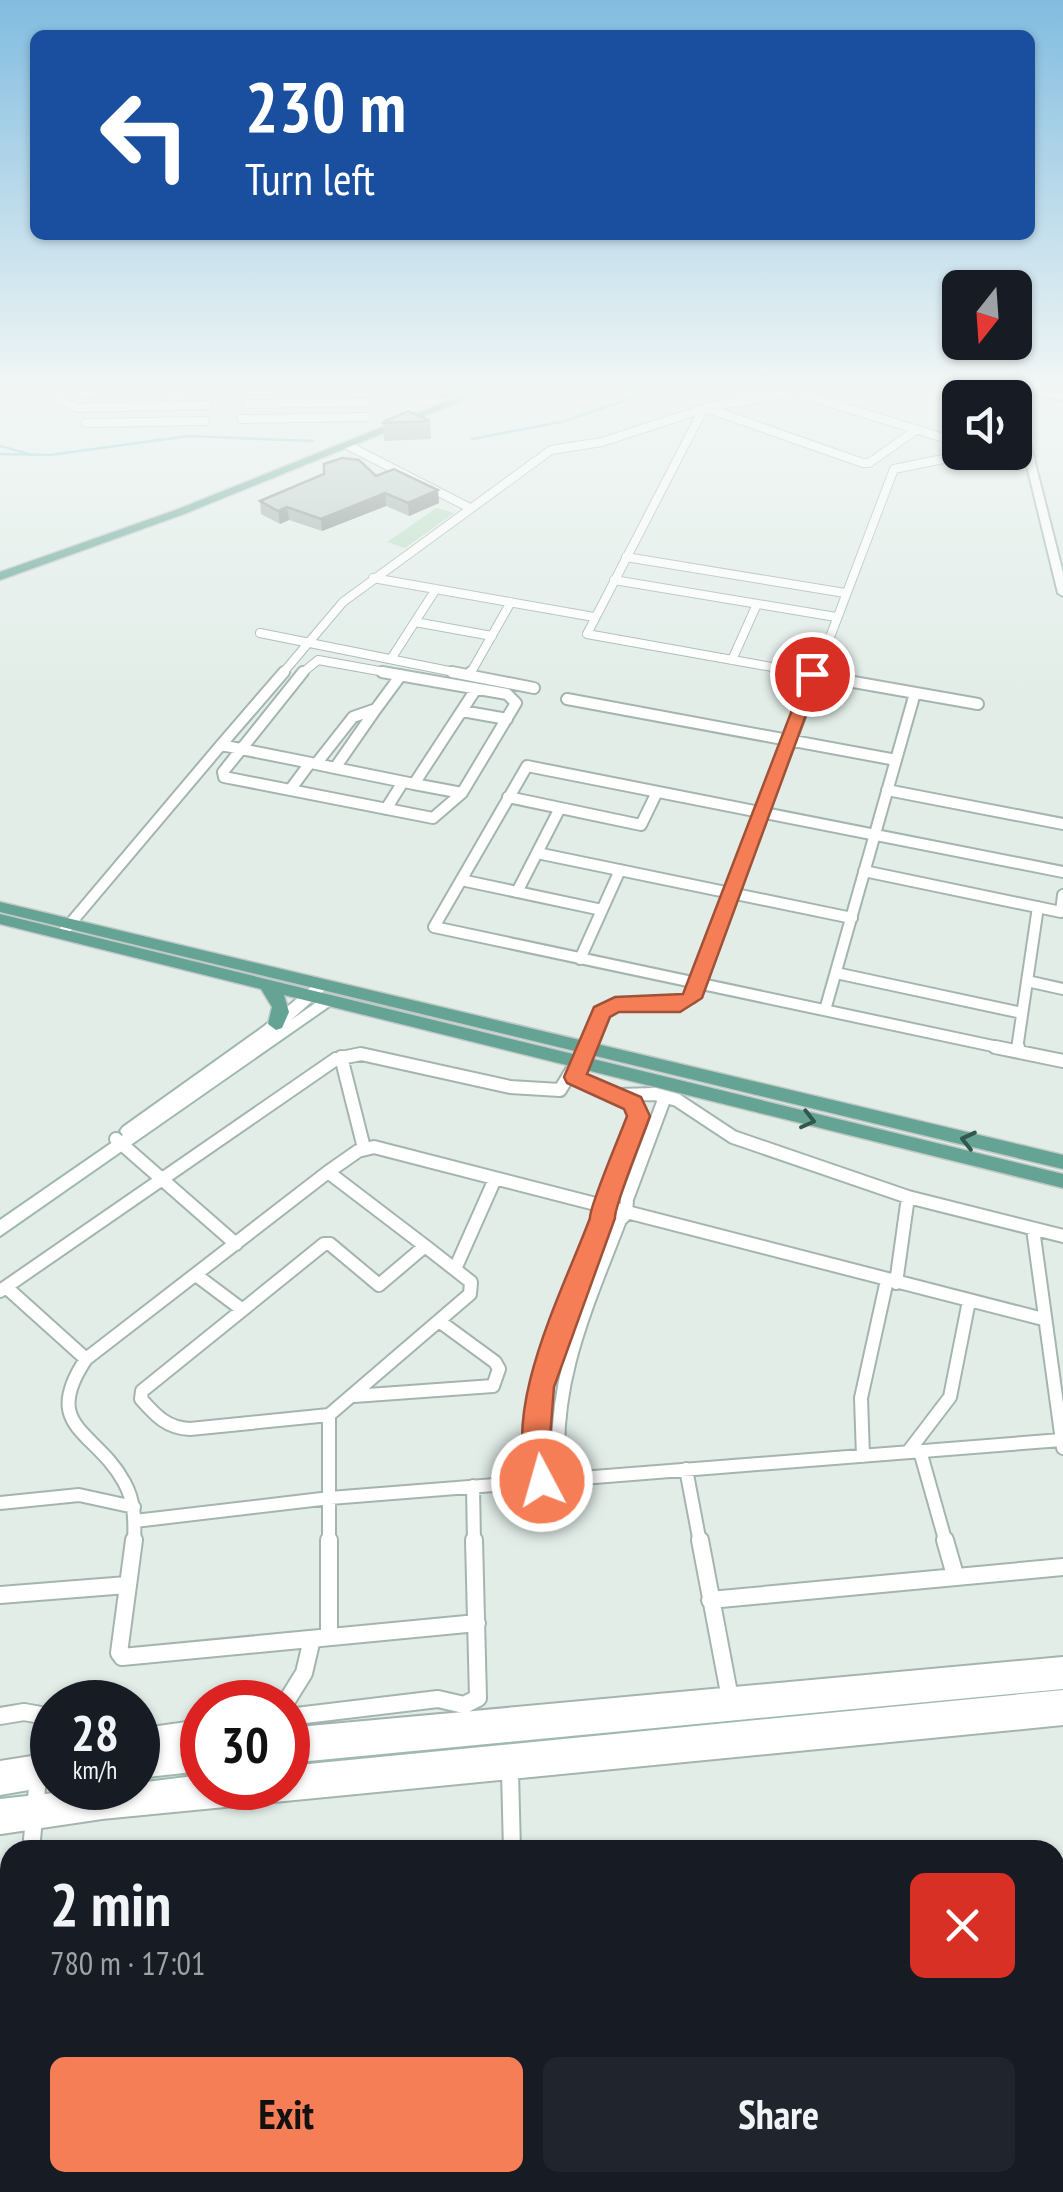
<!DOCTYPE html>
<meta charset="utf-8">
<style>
:root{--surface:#171b24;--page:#20242c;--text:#f1f3f6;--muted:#9ea1a6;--accent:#f67e56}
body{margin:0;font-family:"PT Sans Narrow",sans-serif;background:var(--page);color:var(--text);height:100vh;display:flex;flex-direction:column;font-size:38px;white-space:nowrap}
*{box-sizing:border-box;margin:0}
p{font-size:32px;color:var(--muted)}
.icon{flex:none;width:55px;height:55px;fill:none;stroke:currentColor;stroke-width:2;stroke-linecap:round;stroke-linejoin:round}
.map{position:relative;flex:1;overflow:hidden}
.sheet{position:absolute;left:0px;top:1840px;width:1065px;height:352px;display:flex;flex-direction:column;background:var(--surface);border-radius:30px 30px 0 0;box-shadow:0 2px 8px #0004}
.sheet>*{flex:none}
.guide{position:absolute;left:30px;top:30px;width:1005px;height:210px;border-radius:15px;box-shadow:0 2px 8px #0004;background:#1a4fa0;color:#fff;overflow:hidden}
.needle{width:65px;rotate:197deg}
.controls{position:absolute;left:942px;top:270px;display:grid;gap:20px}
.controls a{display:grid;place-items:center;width:90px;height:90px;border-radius:15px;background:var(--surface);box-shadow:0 2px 8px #0004;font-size:50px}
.speed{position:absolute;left:30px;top:1680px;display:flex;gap:20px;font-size:50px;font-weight:700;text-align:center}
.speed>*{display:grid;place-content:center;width:130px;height:130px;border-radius:50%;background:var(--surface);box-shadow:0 2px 8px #0004;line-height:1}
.speed small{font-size:25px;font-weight:400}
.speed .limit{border:15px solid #d22;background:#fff;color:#111}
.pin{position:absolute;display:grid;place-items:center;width:85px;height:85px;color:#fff;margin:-42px;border:5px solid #fff;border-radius:50%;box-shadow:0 2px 10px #0007}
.me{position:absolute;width:110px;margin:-55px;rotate:354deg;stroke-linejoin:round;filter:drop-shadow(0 0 8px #0008)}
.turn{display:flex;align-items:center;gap:35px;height:210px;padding:0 50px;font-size:45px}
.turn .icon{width:130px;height:130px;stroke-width:2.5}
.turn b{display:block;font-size:70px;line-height:85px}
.round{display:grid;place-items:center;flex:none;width:105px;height:105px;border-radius:15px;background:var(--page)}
.summary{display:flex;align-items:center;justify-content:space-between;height:170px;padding:0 50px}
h1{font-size:60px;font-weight:800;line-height:75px}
.action{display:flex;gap:20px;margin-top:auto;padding:20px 50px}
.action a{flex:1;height:115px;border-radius:15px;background:var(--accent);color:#111;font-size:40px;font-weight:800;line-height:115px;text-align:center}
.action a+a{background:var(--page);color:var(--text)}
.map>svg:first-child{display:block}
.green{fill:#badec4}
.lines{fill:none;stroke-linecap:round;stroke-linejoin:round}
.stream{stroke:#88c8d3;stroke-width:2.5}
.street-far3-casing{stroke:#a4b5af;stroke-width:10}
.street-far2-casing{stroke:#a4b5af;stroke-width:14}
.street-far1-casing{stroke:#a4b5af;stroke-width:16}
.street-casing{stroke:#a4b5af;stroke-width:20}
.secondary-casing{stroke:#a0b9b0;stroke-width:4}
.primary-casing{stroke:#c1c9c7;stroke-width:3}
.street-far3{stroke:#fff;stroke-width:8}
.street-far2{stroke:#fff;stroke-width:10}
.street-far1{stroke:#fff;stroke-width:12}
.street{stroke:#fff;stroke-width:16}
.secondary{fill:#fff;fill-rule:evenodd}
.primary{fill:#65a494;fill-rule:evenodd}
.wall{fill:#a0aea9}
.shaded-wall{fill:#828d89}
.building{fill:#bacac4;stroke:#828d89;stroke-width:2.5}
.oneway{stroke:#32584e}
.route{fill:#f67e56;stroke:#a05238;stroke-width:2.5}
</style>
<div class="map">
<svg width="1063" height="2192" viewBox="0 0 1063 2192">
<rect width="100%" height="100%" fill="#e2ede8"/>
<!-- green -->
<path class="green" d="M 436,508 L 454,513 L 405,548 L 387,542 Z"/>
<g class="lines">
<!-- stream -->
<path class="stream" d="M 472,439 L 561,422 L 662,388
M 0,446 L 29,454
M 0,454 L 50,455 L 188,436 L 313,441"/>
<defs>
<path id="street-far3" d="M 64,388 L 59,399 L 77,408 L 207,405
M 251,390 L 360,388
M 83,393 L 211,391
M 247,404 L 365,402
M 706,408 L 863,463 L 869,463 L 916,430
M 703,410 L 587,634 L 811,674
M 241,419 L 366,417
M 86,423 L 205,421
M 349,446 L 470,508
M 1000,452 L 1031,460
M 626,557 L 845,593
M 373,578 L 594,617
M 614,580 L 836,617
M 415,622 L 492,636
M 260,633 L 464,674
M 391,659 L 436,589
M 732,660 L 757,604
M 282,674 L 343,602 L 551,450 L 602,442 L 709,407 L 795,392 L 960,443
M 301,674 L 318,660 L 396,674
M 470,674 L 511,602
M 816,674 L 894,469 L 943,459 L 1022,466"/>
<path id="street-far2" d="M 303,672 L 223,772 L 224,777 L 433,818 L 462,793 L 516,703 L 507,694 L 382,672
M 452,672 L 534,688
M 797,672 L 978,704
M 469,675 L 471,672
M 567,699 L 896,760
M 462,711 L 507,719
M 221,745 L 284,672
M 316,764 L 335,768 L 376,709
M 335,768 L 414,784
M 290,790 L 310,763
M 887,790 L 1063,824
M 462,793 L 414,784 L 476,689
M 508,797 L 641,825 L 657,792
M 386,809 L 403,782
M 537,853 L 852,918
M 864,871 L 1061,912 L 1063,895
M 461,880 L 602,910
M 517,892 L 560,808
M 64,931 L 221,745 L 316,764 L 353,717 L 376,709 L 401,675
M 580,959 L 620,870
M 836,973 L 1022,1013
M 1027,981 L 1063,989
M 825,1010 L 915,693
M 585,1049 L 600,1018 L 614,1005 L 673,1003 L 692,998 L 817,672
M 1007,1049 L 434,927 L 527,766 L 1063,872
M 1017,1049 L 1038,907"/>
<path id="street-far1" d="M 995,1047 L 1063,1061
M 1017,1051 L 1018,1047
M 341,1057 L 364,1148
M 575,1077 L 618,1095 L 655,1094 L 677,1100 L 733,1137 L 908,1197 L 1063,1236
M 116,1139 L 236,1244
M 328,1172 L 425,1246
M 1033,1229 L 1063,1448
M 324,1244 L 330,1244 L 379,1285 L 425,1246 L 471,1282 L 470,1294 L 329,1415 L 190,1429 C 167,1428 156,1416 141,1399 L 142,1391 Z
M 455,1269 L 495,1179
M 196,1275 L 240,1308
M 896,1283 L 908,1197
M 6,1287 L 86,1359
M 0,1291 L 336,1059 L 361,1054 L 510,1087 L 560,1090 L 586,1047
M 354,1396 L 493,1386 L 499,1369 L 495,1362 L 439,1321
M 329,1415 L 329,1543
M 920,1451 L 946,1543
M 908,1452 L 950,1397 L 969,1301
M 863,1456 L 861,1398 L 887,1280
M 686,1469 L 700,1543
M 560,1480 C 549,1386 587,1306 620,1220 L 626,1214 L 627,1199 L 665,1097
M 541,1481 C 534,1382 567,1308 602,1218 L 600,1211 L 611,1194 L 639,1116 L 633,1103 L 622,1097
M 473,1486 L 474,1543
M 0,1503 L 79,1495 L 134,1507
M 135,1521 L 330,1498 L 1061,1440
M 134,1543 C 135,1522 135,1501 124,1482 C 96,1430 40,1428 86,1359 L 328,1172 L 358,1151 L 374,1147 L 1043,1319"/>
<path id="street" d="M 134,1540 L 119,1653 L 122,1657 L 477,1623
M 329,1540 L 329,1637
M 700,1540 L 729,1693
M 945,1540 L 955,1575
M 0,1595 L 127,1585
M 710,1600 L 1063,1567
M 286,1702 L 304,1673 L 312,1639
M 0,1716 L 24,1712 L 52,1717
M 288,1717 L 438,1699 L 464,1705 L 478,1698 L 474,1540
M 288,1736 L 1063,1665
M 138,1737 L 202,1728
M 138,1751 L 202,1745
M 0,1769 L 52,1761
M 510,1772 L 512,1850
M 0,1826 L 101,1811 L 1063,1717
M 31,1850 L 38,1777
M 0,2066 L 10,1989
M 1055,2162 L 1063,2161
M 159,2192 L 167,2182
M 468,2192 L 469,2182
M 929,2192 L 930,2182"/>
<path id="secondary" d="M 774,388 L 840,388 L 806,395 Z
M 1006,388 L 1025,388 L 1063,394 L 1063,400 Z
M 1015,397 L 1019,400 L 1063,573 L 1063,596 L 1058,593 L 1015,417 Z
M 322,980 L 329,985 L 327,988 L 291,1020 L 324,997 L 334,997 L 336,1000 L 334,1003 L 0,1236 L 0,1220 L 123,1135 L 120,1131 L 123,1127 L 263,1027 L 317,982 Z
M 1063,1669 L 1063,1689 L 288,1763 L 288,1742 Z
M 1063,1690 L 1063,1710 L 288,1787 L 288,1766 Z
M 202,1750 L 202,1771 L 138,1778 L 138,1758 Z
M 52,1765 L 52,1786 L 0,1795 L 0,1773 Z
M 202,1775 L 202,1788 L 212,1788 L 210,1794 L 202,1797 L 0,1821 L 0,1799 L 99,1788 L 138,1788 L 138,1783 Z"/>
<path id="primary" d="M 480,388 L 494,388 L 184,514 L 0,580 L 0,572 L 176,510 Z
M 0,902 L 1063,1155 L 1063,1169 L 0,912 Z
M 0,914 L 1063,1174 L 1063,1188 L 284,995 L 289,1012 L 282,1028 L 276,1030 L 268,1024 L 272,1007 L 261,989 L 0,924 Z"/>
</defs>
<!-- street-far3 casing -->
<use href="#street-far3" class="street-far3-casing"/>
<!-- street-far2 casing -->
<use href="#street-far2" class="street-far2-casing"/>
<!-- street-far1 casing -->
<use href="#street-far1" class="street-far1-casing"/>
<!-- street casing -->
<use href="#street" class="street-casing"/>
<!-- secondary casing -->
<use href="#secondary" class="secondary-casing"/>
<!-- primary casing -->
<use href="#primary" class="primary-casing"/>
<!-- street-far3 -->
<use href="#street-far3" class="street-far3"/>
<!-- street-far2 -->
<use href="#street-far2" class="street-far2"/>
<!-- street-far1 -->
<use href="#street-far1" class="street-far1"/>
<!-- street -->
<use href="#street" class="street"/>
<!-- secondary -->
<use href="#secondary" class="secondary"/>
<!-- primary -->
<use href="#primary" class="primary"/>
</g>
<!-- wall -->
<path class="wall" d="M 419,388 L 470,388 L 443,399 L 420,390 Z
M 430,421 L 431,439 L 384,441 L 383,422 Z
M 376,476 L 438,490 L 439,503 L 409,516 L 386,506 L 322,531 L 289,520 L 280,524 L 261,514 L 260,501 Z"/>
<!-- shaded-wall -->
<path class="shaded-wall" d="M 442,388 L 470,388 L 443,399 Z
M 438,490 L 439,503 L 409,516 L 408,503 Z
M 385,493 L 386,506 L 322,531 L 321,519 Z
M 287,507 L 289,520 L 280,524 L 278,511 Z"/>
<!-- building -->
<path class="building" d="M 408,411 L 430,421 L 383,423 L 383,422 Z
M 342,458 L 359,460 L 376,476 L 394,469 L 438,490 L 408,503 L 385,493 L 321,519 L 287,507 L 278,511 L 260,501 L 324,474 L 324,464 Z"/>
<!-- one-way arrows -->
<defs><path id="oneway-chevron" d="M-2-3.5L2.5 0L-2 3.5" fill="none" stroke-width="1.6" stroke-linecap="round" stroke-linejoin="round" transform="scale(2.5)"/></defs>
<g class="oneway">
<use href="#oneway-chevron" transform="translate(808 1120) rotate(14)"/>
<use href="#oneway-chevron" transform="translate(968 1140) rotate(-167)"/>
</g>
<!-- sky -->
<linearGradient id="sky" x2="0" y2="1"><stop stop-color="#81bce0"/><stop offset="0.56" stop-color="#f2f7f5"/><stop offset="1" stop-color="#f2f7f5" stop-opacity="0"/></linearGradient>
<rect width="1063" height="695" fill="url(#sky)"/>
<!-- route -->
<path class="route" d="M 807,671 L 821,674 L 702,998 L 680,1012 L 619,1012 L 610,1017 L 587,1074 L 641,1097 L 650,1116 C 644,1134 614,1206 615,1218 L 554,1387 L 550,1438 L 556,1481 L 551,1490 L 542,1494 L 532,1490 C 497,1414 563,1291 590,1218 C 589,1207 621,1133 627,1116 L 624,1109 L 567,1083 L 564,1077 L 594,1007 L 615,997 L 683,994 Z"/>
</svg>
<div class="controls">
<a><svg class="needle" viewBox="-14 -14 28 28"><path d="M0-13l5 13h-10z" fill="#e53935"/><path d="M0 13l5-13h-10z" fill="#9ea1a6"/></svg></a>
<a><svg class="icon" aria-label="sound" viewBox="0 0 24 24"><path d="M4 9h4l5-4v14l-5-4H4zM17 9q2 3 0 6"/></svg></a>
</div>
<div class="speed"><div>28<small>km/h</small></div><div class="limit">30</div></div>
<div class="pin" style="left:812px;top:674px;background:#d93025"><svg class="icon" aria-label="arrive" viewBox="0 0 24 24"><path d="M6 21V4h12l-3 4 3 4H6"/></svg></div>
<svg class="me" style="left:542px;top:1481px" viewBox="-20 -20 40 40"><circle r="17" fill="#f67e56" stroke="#fff" stroke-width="3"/><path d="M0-11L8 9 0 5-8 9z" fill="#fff"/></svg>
<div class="guide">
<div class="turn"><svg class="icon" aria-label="left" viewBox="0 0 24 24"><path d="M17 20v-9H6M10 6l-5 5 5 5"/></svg><div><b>230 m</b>Turn left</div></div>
</div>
<section class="sheet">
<div class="summary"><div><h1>2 min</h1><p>780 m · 17:01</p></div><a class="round" style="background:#d93025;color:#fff"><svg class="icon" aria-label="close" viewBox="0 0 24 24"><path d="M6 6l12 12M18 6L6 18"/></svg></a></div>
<div class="action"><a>Exit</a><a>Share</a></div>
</section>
</div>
